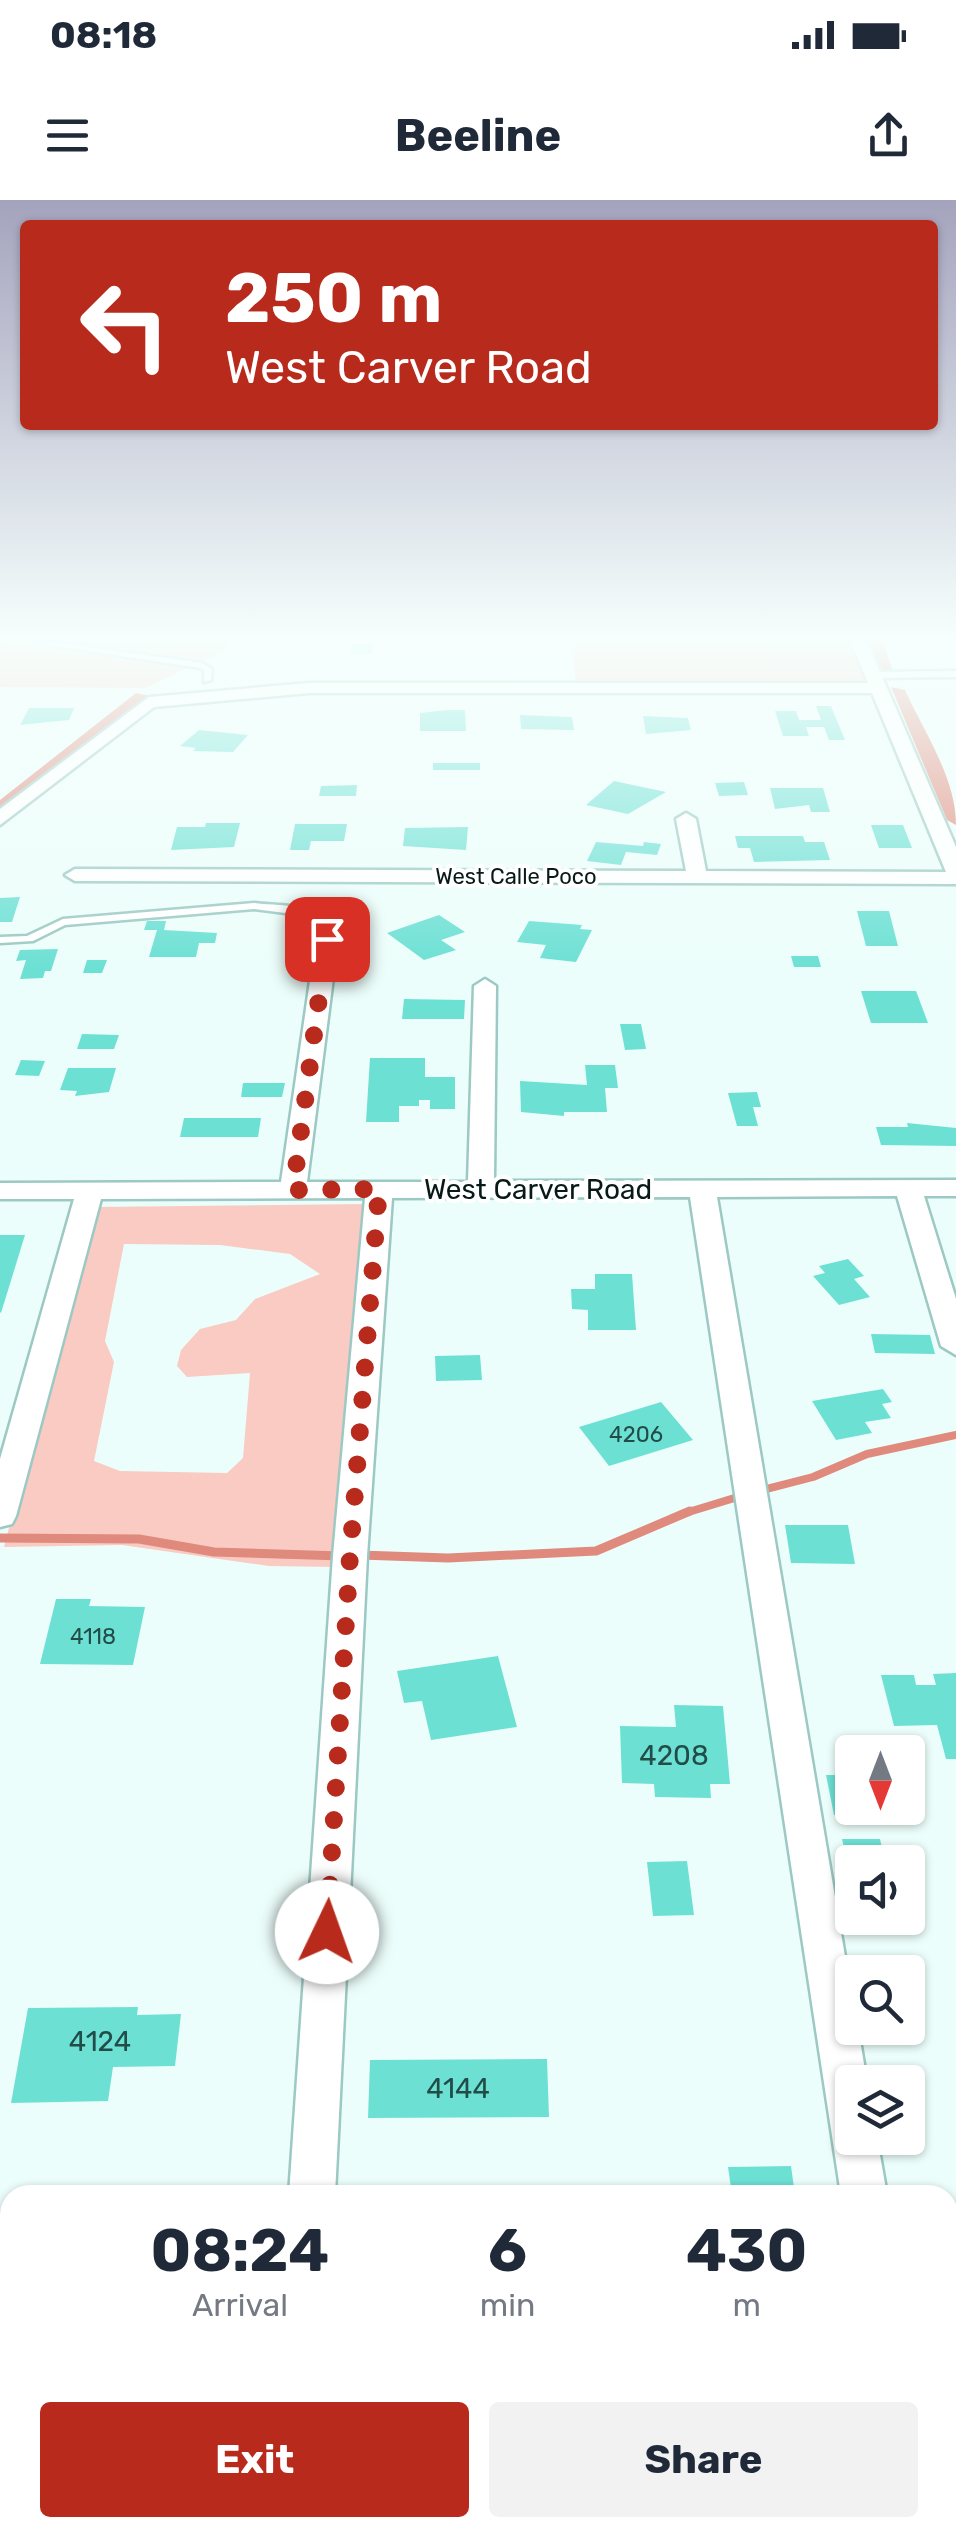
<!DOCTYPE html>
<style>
:root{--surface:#fff;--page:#f2f2f3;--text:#1f2937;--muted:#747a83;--accent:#b82b1c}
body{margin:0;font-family:Rubik,sans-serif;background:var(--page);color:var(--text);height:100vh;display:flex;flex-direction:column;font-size:38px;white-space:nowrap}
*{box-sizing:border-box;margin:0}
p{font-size:32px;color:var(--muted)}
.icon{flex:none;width:55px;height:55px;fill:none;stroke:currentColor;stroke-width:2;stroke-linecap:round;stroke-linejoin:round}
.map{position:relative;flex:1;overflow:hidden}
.drawer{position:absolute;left:0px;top:1985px;width:958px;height:352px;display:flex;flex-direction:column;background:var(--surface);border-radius:30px 30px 0 0;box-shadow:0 2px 8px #0004}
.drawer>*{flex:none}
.top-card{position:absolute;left:20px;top:20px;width:918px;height:210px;border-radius:10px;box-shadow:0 2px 8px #0004;background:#b82b1c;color:#fff;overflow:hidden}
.needle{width:65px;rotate:180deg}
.buttons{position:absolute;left:835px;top:1535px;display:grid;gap:20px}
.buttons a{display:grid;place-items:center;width:90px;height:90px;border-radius:10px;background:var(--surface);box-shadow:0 2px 8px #0004;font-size:50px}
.pin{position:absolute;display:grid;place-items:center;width:85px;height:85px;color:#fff;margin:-42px;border-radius:20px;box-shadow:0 5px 15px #0006}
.me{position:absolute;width:110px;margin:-55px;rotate:3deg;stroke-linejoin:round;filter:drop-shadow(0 0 8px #0008)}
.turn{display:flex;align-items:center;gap:35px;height:210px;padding:0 40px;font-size:45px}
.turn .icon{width:130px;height:130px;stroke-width:2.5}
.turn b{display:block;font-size:70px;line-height:85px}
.eta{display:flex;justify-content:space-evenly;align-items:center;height:170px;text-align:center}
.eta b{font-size:60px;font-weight:700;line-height:70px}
.action{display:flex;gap:20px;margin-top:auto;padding:20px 40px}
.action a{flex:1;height:115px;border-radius:10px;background:var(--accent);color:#fff;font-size:40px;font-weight:700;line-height:115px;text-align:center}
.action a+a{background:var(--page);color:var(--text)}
.status{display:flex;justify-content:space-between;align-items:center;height:70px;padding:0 50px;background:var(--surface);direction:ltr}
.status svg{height:28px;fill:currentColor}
header{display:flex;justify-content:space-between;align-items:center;height:130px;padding:0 40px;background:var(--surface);font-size:45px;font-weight:700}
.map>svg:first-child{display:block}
.green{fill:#f9cbc3;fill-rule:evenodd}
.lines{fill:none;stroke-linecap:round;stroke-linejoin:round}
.stream-far1{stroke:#df8a7c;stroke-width:8}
.stream{stroke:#df8a7c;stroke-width:9}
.canal{fill:#df8a7c;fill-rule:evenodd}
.building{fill:#6de0d4}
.service-casing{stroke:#9cc9c3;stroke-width:5}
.minor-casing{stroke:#9cc9c3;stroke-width:5}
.service{fill:#fff;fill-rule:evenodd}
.minor{fill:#fff;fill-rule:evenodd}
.route{stroke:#b82b1c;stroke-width:18;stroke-dasharray:0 32.4}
.labels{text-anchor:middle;stroke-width:8;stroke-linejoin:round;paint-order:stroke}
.far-street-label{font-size:22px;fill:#081a18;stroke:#fff}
.number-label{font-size:22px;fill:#214c47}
.street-label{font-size:28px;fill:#081a18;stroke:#fff}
.near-number-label{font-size:28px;fill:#214c47}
</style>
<div class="status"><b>08:18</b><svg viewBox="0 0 49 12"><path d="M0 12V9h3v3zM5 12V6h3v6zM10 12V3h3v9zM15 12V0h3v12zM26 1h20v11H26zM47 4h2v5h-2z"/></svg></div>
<header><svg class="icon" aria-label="menu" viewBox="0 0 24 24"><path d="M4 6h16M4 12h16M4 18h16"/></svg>Beeline<svg class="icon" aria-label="share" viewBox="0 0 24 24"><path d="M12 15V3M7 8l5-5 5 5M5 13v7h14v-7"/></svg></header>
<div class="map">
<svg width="956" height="2337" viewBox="0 0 956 2337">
<rect width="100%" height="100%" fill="#ecfefb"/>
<!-- green -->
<path class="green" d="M 0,442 L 192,466 L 145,488 L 0,487 Z
M 47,442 L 228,442 L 223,452 L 201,462 Z
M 570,442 L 850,442 L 866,484 L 576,482 Z
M 366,1004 L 336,1367 L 269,1366 L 122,1345 L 4,1347 L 93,1007 ZM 124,1044 L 220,1045 L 290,1054 L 320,1074 L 255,1099 L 236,1120 L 200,1129 L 181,1150 L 177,1166 L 187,1177 L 250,1173 L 243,1258 L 227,1273 L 120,1271 L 94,1261 L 114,1162 L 105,1141 Z"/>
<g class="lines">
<!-- stream-far1 -->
<path class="stream-far1" d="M 759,1291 L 813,1277 L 867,1254 L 956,1235
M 682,1314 L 741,1296"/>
<!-- stream -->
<path class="stream" d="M 0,1338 L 139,1339 L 214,1352 L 342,1356
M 360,1355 L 448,1358 L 596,1351 L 690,1311"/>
<!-- canal -->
<path class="canal" d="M 869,442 L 883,442 L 894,474 L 884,474 Z
M 891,487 L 905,490 C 925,534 956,578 956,625 L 947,620 Z
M 136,493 L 150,496 L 0,614 L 0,600 Z"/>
</g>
<!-- building -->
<path class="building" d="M 373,443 L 372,454 L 350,454 L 351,444 Z
M 816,506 L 831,506 L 845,540 L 829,540 L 824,527 L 806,527 L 809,536 L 783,536 L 775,511 L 796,511 L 799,520 L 821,520 Z
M 29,508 L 74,508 L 69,520 L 20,525 Z
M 446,510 L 465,510 L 466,531 L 420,531 L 420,513 Z
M 520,515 L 572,517 L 574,530 L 521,529 Z
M 643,516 L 688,518 L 691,530 L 646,534 Z
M 199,530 L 248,535 L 233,552 L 193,551 L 196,548 L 180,546 Z
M 433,563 L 480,563 L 480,570 L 433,570 Z
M 614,581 L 666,592 L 628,614 L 586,605 Z
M 744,582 L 748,595 L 719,596 L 715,583 Z
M 357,585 L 356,596 L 319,596 L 321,586 Z
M 770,588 L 823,588 L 830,612 L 811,612 L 809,605 L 775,609 Z
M 206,623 L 240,623 L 234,647 L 171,650 L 177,627 L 205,627 Z
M 295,624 L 347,624 L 344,641 L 311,641 L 309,650 L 290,650 Z
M 871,625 L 903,625 L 912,648 L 879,648 Z
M 468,627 L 466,650 L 403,646 L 405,628 Z
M 735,636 L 803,636 L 805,642 L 824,642 L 830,660 L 754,662 L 750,648 L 738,648 Z
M 596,642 L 643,646 L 644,642 L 661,644 L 657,655 L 626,652 L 621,665 L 587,661 Z
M 20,697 L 12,722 L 0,722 L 0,698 Z
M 857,711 L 889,711 L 898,746 L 866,746 Z
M 439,715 L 465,732 L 441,740 L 456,750 L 424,760 L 387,733 Z
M 147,721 L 166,721 L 164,730 L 217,733 L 215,743 L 199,743 L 196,757 L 149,757 L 157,730 L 144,730 Z
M 529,721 L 582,725 L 580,729 L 592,730 L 576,762 L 540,758 L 546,745 L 517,742 Z
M 58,749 L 51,771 L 45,771 L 43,778 L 20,779 L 26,760 L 16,761 L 20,750 Z
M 791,756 L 818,756 L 821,767 L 794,767 Z
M 87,760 L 107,760 L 102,773 L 83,773 Z
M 861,791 L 916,791 L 928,823 L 871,823 Z
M 404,799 L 465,800 L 464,819 L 402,819 Z
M 620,824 L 641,824 L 646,849 L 625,850 Z
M 82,834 L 119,835 L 114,849 L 77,849 Z
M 370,858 L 425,858 L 425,877 L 455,877 L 455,909 L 430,909 L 430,900 L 419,900 L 419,906 L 399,906 L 399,922 L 366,922 Z
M 21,860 L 45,861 L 39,876 L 15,875 Z
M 585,865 L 615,865 L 618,888 L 605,888 L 607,912 L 564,912 L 564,916 L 521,912 L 520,881 L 587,885 Z
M 68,868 L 116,868 L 109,892 L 75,896 L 77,891 L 60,890 Z
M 243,883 L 285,883 L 282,897 L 241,897 Z
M 757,892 L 761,907 L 753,907 L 758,926 L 737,926 L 728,893 Z
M 184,918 L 261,918 L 258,937 L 180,937 Z
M 907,923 L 956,928 L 956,946 L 881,945 L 876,927 L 908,927 Z
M 0,1035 L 25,1035 L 1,1113 L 0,1112 Z
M 848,1059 L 864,1076 L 854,1079 L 870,1097 L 839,1105 L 813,1076 L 825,1073 L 819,1066 Z
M 595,1074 L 632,1074 L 636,1130 L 588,1130 L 588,1110 L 572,1109 L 571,1089 L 595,1089 Z
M 871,1134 L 930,1135 L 935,1154 L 875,1153 Z
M 480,1155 L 482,1180 L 436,1181 L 435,1156 Z
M 883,1189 L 892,1202 L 882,1204 L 891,1218 L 865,1222 L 872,1233 L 836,1240 L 812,1201 Z
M 661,1202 L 693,1240 L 609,1266 L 579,1227 Z
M 785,1325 L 848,1325 L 855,1364 L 791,1363 Z
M 56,1399 L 91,1399 L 89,1406 L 145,1407 L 133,1465 L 40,1464 Z
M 498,1456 L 517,1527 L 431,1540 L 422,1501 L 404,1503 L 397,1471 Z
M 956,1473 L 956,1559 L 946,1559 L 937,1525 L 894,1526 L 881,1475 L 914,1475 L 916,1485 L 936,1485 L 933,1474 Z
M 674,1505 L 723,1506 L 730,1584 L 710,1584 L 711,1598 L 655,1597 L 654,1584 L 622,1583 L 620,1526 L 676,1527 Z
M 826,1575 L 852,1575 L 852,1608 L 878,1608 L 879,1614 L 834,1615 Z
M 842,1639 L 880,1639 L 885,1662 L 852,1662 L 851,1680 Z
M 687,1661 L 694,1715 L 653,1716 L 647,1662 Z
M 138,1807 L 137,1815 L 181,1814 L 175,1866 L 113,1867 L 108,1901 L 11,1903 L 28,1808 Z
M 547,1859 L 549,1917 L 368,1918 L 370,1860 Z
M 791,1966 L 795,1995 L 732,1995 L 728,1967 Z
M 0,2074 L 10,2074 L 10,2127 L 0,2128 Z
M 345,2328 L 488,2328 L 488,2337 L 345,2332 Z
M 758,2328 L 849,2328 L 850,2337 L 759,2337 Z"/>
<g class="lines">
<defs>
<path id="service" d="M 31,442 L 50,442 L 202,463 L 212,469 L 211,480 L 204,482 L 204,470 L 200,468 Z
M 956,471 L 956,477 L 873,478 L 869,475 L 873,472 Z
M 254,703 C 290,707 316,701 332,739 L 323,741 L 315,725 L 301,715 L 254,709 L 65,725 L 33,741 L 0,743 L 0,737 L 27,736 L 63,719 Z"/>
<path id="minor" d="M 851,442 L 867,442 L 956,647 L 956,684 L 75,681 L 65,675 L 75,669 L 686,671 L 676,619 L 686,613 L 696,619 L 706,671 L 946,672 L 872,493 L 309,493 L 154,507 L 0,625 L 0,609 L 149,497 L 309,483 L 868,483 Z
M 327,732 L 338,739 L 307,982 L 468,982 L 474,786 L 485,779 L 496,786 L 494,981 L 956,980 L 956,996 L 924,996 L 956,1099 L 956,1155 L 941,1146 L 897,996 L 717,997 L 852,1798 L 852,1828 L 858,1828 L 867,1882 L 852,1882 L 852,1938 L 877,1938 L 887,1995 L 841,1995 L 690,997 L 392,998 L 367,1356 L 335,1995 L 289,1995 L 333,1356 L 365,998 L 101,999 L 16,1316 L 12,1324 L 0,1327 L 0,1259 L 74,999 L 0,999 L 0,983 L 281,982 L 316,739 Z"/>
</defs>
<!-- service casing -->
<use href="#service" class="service-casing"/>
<!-- minor casing -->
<use href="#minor" class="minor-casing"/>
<!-- service -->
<use href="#service" class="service"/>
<!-- minor -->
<use href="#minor" class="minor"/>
</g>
<!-- sky -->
<linearGradient id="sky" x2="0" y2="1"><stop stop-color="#a4a3bd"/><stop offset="0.57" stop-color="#f6fffd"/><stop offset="1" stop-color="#f6fffd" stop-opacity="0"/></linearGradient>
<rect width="956" height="769" fill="url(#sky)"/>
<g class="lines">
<!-- route -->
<path class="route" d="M 327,739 L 293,990 L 379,989 L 350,1356 L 327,1732"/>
</g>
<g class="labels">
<!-- far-street labels -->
<g class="far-street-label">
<text x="516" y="684">West Calle Poco</text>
</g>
<!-- number labels -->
<g class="number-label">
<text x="636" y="1242">4206</text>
<text x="93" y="1444">4118</text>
</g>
<!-- street labels -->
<g class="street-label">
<text x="538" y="999">West Carver Road</text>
</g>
<!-- near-number labels -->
<g class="near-number-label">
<text x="674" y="1565">4208</text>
<text x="100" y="1851">4124</text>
<text x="458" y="1898">4144</text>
</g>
</g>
</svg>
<div class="buttons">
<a><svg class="needle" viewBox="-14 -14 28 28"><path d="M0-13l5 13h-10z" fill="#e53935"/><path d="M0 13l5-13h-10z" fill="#747a83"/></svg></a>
<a><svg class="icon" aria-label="sound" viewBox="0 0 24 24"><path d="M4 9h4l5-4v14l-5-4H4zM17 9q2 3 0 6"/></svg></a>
<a><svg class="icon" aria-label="search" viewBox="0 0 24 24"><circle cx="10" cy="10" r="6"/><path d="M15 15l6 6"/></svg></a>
<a><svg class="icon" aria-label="layers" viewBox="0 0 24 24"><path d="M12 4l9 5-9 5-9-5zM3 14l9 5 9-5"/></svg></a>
</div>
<div class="pin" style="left:327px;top:739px;background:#d93025"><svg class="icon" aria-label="arrive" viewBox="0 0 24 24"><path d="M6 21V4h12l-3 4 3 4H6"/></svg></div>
<svg class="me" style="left:327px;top:1732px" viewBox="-20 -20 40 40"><circle r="19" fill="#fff"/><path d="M0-13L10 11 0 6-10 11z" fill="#b82b1c"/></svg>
<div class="top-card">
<div class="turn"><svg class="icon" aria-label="left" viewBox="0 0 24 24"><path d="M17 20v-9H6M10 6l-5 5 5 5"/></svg><div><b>250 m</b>West Carver Road</div></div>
</div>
<section class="drawer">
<div class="eta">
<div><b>08:24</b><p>Arrival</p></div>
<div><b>6</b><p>min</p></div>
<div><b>430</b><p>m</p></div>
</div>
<div class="action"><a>Exit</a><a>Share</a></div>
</section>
</div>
